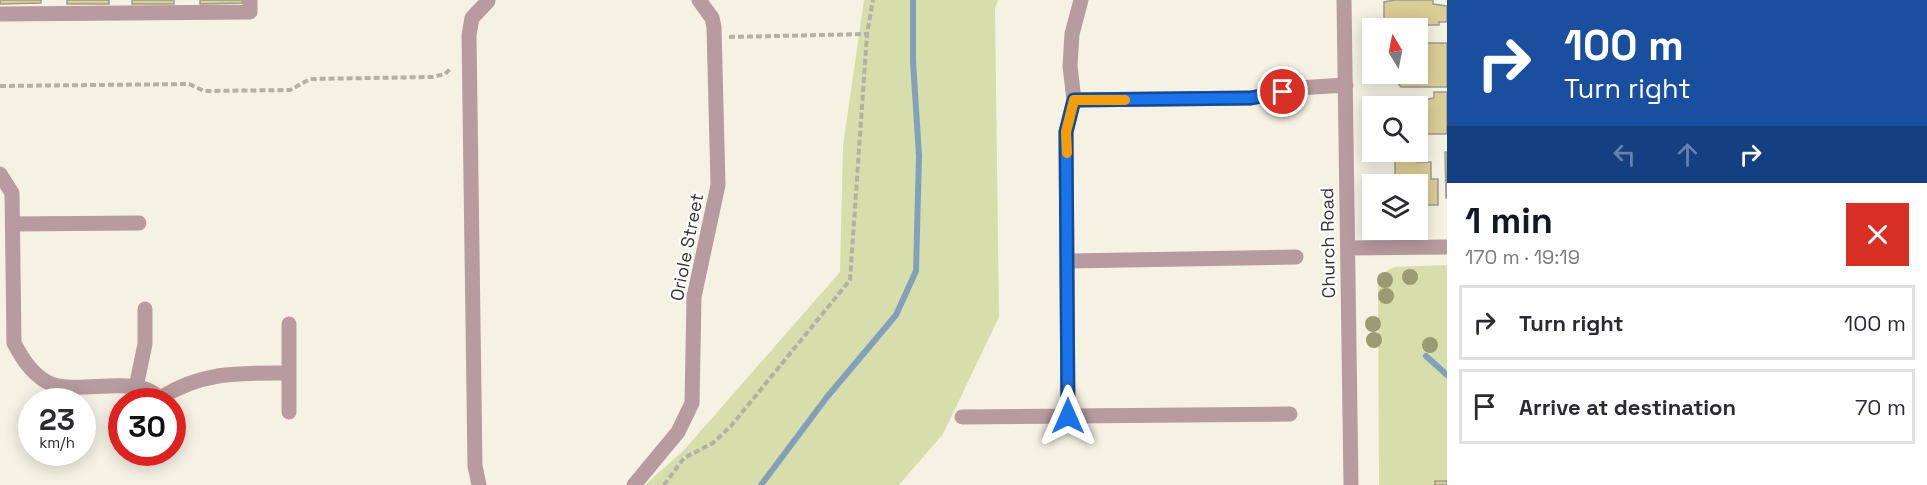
<!DOCTYPE html>
<meta charset="utf-8">
<style>
:root{--surface:#fff;--page:#f2f2f3;--text:#2b2b33;--muted:#7c7c81;--line:#e1e1e2;--accent:#111827}
body{margin:0;font-family:"Space Grotesk",sans-serif;background:var(--page);color:var(--text);height:100vh;display:flex;flex-direction:column;font-size:22px;white-space:nowrap}
*{box-sizing:border-box;margin:0}
p{font-size:20px;color:var(--muted)}
.icon{flex:none;width:33px;height:33px;fill:none;stroke:currentColor;stroke-width:2;stroke-linecap:round;stroke-linejoin:round}
.map{position:relative;flex:1;overflow:hidden}
.sheet{display:flex;flex-direction:column;background:var(--surface);width:480px}
.sheet>*{flex:none}
.top-card{background:#1a4fa0;color:#fff;overflow:hidden}
.needle{width:39px;rotate:350deg}
.controls{position:absolute;left:1362px;top:18px;display:grid;gap:12px}
.controls a{display:grid;place-items:center;width:66px;height:66px;border-radius:0px;background:var(--surface);box-shadow:0 3px 15px #0003;font-size:30px}
.speed{position:absolute;left:18px;top:388px;display:flex;gap:12px;font-size:30px;font-weight:700;text-align:center}
.speed>*{display:grid;place-content:center;width:78px;height:78px;border-radius:50%;background:var(--surface);box-shadow:0 3px 15px #0003;line-height:1}
.speed small{font-size:15px;font-weight:400}
.speed .limit{border:9px solid #d22;background:#fff;color:#111}
.pin{position:absolute;display:grid;place-items:center;width:51px;height:51px;color:#fff;margin:-26px;border:3px solid #fff;border-radius:50%;box-shadow:0 2px 6px #0007}
.me{position:absolute;width:66px;margin:-33px;rotate:0deg;stroke-linejoin:round;filter:drop-shadow(0 0 4px #0008)}
.turn{display:flex;align-items:center;gap:21px;height:126px;padding:0 18px;font-size:27px}
.turn .icon{width:78px;height:78px;stroke-width:2.5}
.turn b{display:block;font-size:42px;line-height:51px}
.lanes{display:flex;align-items:center;height:57px;padding:0 18px;background:#0003;justify-content:center;gap:30px;direction:ltr}
.lanes .off{opacity:.35}
.round{display:grid;place-items:center;flex:none;width:63px;height:63px;border-radius:0px;background:var(--page)}
.headline{display:flex;align-items:center;justify-content:space-between;height:102px;padding:0 18px}
h1{font-size:36px;font-weight:700;line-height:45px;color:var(--accent)}
ul{padding:0;list-style:none}
li{display:flex;align-items:center;gap:18px;height:75px;margin:0 12px 9px;padding:0 6px;border:3px solid var(--line);border-radius:0px}
li div{flex:1}
li b{display:block;font-size:22px}
li em{font-style:normal}
main{display:flex;flex:1;min-height:0}
.map>svg:first-child{display:block}
.green{fill:#d8ddac}
.lines{fill:none;stroke-linecap:round;stroke-linejoin:round}
.stream{stroke:#83a0bb;stroke-width:6}
.building{fill:#dbcd96;stroke:#9e9b8f;stroke-width:1.5}
.path{stroke:#b3b1a6;stroke-width:4;stroke-dasharray:6 3;stroke-linecap:butt}
.minor{stroke:#b79b9e;stroke-width:15}
.tree{fill:#9a9b72}
.route-casing{stroke:#114b97;stroke-width:15}
.route{stroke:#1a73e8;stroke-width:10}
.slow{stroke:#f59e0b;stroke-width:10}
.labels{text-anchor:middle;stroke-width:4.5;stroke-linejoin:round;paint-order:stroke}
.street-label{font-size:18px;fill:#35342e;stroke:#fff}
</style>
<main>
<div class="map">
<svg width="1447" height="485" viewBox="0 0 1447 485">
<rect width="100%" height="100%" fill="#f5f2e4"/>
<!-- green -->
<path class="green" d="M 864,0 L 998,0 L 995,8 L 999,317 L 943,434 L 899,485 L 645,485 L 684,450 L 840,272 L 843,146 Z
M 1447,265 L 1447,481 L 1435,485 L 1379,485 L 1378,276 L 1394,267 Z"/>
<g class="lines">
<!-- stream -->
<path class="stream" d="M 1426,356 L 1447,375
M 761,485 L 827,397 L 896,315 L 916,271 L 919,156 L 913,61 L 913,0"/>
</g>
<!-- building -->
<path class="building" d="M 0,0 L 41,0 L 41,3 L 0,4 Z
M 67,0 L 109,0 L 109,4 L 67,4 Z
M 132,0 L 174,0 L 174,4 L 132,4 Z
M 200,0 L 242,0 L 242,3 L 200,4 Z
M 1395,0 L 1433,0 L 1433,4 L 1447,6 L 1447,22 L 1439,22 L 1439,25 L 1384,25 L 1384,2 Z
M 1422,43 L 1447,43 L 1447,87 L 1401,87 L 1395,80 L 1395,74 L 1418,74 L 1418,61 L 1423,61 Z
M 1434,92 L 1447,92 L 1447,134 L 1418,134 L 1418,106 L 1407,106 L 1407,102 L 1434,98 Z
M 1445,152 L 1447,152 L 1447,198 L 1446,198 Z
M 1416,158 L 1417,162 L 1431,162 L 1431,179 L 1438,179 L 1438,205 L 1418,205 L 1418,184 L 1395,184 L 1395,159 Z
M 1435,481 L 1447,481 L 1447,485 L 1435,485 Z"/>
<g class="lines">
<!-- path -->
<path class="path" d="M 729,37 L 867,34
M 0,86 L 189,84 L 204,91 L 290,90 L 310,79 L 432,77 L 445,74 L 451,68
M 664,485 L 684,458 L 713,443 L 731,426 L 850,280 L 867,34 L 873,0"/>
<!-- minor -->
<path class="minor" d="M 1344,0 L 1351,485
M 0,14 L 250,12 L 250,0
M 1074,100 L 1251,98 L 1298,88 L 1346,85
M 0,174 L 12,193 L 14,343 C 22,358 31,373 47,382 C 77,398 142,370 162,402
M 13,224 L 139,223
M 1348,248 L 1447,247
M 1068,261 L 1296,257
M 289,324 L 289,412
M 136,387 L 145,344 L 145,309
M 160,398 C 203,371 240,373 289,373
M 1068,416 L 1066,132 L 1074,100 L 1070,66 L 1072,34 L 1081,0
M 962,417 L 1290,414
M 479,485 L 475,466 L 469,35 L 472,18 L 488,1
M 634,485 L 678,432 L 692,403 L 694,297 L 718,185 L 714,27 L 712,18 L 699,0"/>
</g>
<!-- trees -->
<g class="tree">
<circle cx="1410" cy="277" r="8"/>
<circle cx="1385" cy="280" r="8"/>
<circle cx="1386" cy="296" r="8"/>
<circle cx="1373" cy="324" r="8"/>
<circle cx="1374" cy="340" r="8"/>
<circle cx="1430" cy="345" r="8"/>
</g>
<g class="lines">
<defs>
<path id="route" d="M 1068,416 L 1066,132 L 1074,100 L 1251,98 L 1283,92"/>
</defs>
<!-- route casing -->
<use href="#route" class="route-casing"/>
<!-- route -->
<use href="#route" class="route"/>
<!-- slow -->
<path class="slow" d="M 1067,153 L 1066,132 L 1074,100 L 1125,100"/>
</g>
<g class="labels">
<!-- street labels -->
<g class="street-label">
<text transform="translate(1328 243) rotate(-91)" y="6">Church Road</text>
<text transform="translate(687 247) rotate(-79)" y="6">Oriole Street</text>
</g>
</g>
</svg>
<div class="controls">
<a><svg class="needle" viewBox="-14 -14 28 28"><path d="M0-13l5 13h-10z" fill="#e53935"/><path d="M0 13l5-13h-10z" fill="#7c7c81"/></svg></a>
<a><svg class="icon" aria-label="search" viewBox="0 0 24 24"><circle cx="10" cy="10" r="6"/><path d="M15 15l6 6"/></svg></a>
<a><svg class="icon" aria-label="layers" viewBox="0 0 24 24"><path d="M12 4l9 5-9 5-9-5zM3 14l9 5 9-5"/></svg></a>
</div>
<div class="speed"><div>23<small>km/h</small></div><div class="limit">30</div></div>
<div class="pin" style="left:1283px;top:92px;background:#d93025"><svg class="icon" aria-label="arrive" viewBox="0 0 24 24"><path d="M6 21V4h12l-3 4 3 4H6"/></svg></div>
<svg class="me" style="left:1068px;top:416px" viewBox="-20 -20 40 40"><path d="M0-17L14 15 0 8-14 15z" fill="#1a73e8" stroke="#fff" stroke-width="4"/></svg>
</div>
<section class="sheet">
<div class="top-card">
<div class="turn"><svg class="icon" aria-label="right" viewBox="0 0 24 24"><path d="M7 20v-9h11M14 6l5 5-5 5"/></svg><div><b>100 m</b>Turn right</div></div>
<div class="lanes"><svg class="icon off" aria-label="left" viewBox="0 0 24 24"><path d="M17 20v-9H6M10 6l-5 5 5 5"/></svg><svg class="icon off" aria-label="ahead" viewBox="0 0 24 24"><path d="M12 20V5M6 11l6-6 6 6"/></svg><svg class="icon" aria-label="right" viewBox="0 0 24 24"><path d="M7 20v-9h11M14 6l5 5-5 5"/></svg></div>
</div>
<div class="headline"><div><h1>1 min</h1><p>170 m · 19:19</p></div><a class="round" style="background:#d93025;color:#fff"><svg class="icon" aria-label="close" viewBox="0 0 24 24"><path d="M6 6l12 12M18 6L6 18"/></svg></a></div>
<ul>
<li><svg class="icon" aria-label="right" viewBox="0 0 24 24"><path d="M7 20v-9h11M14 6l5 5-5 5"/></svg><div><b>Turn right</b></div><em>100 m</em></li>
<li><svg class="icon" aria-label="arrive" viewBox="0 0 24 24"><path d="M6 21V4h12l-3 4 3 4H6"/></svg><div><b>Arrive at destination</b></div><em>70 m</em></li>
</ul>
</section>
</main>
